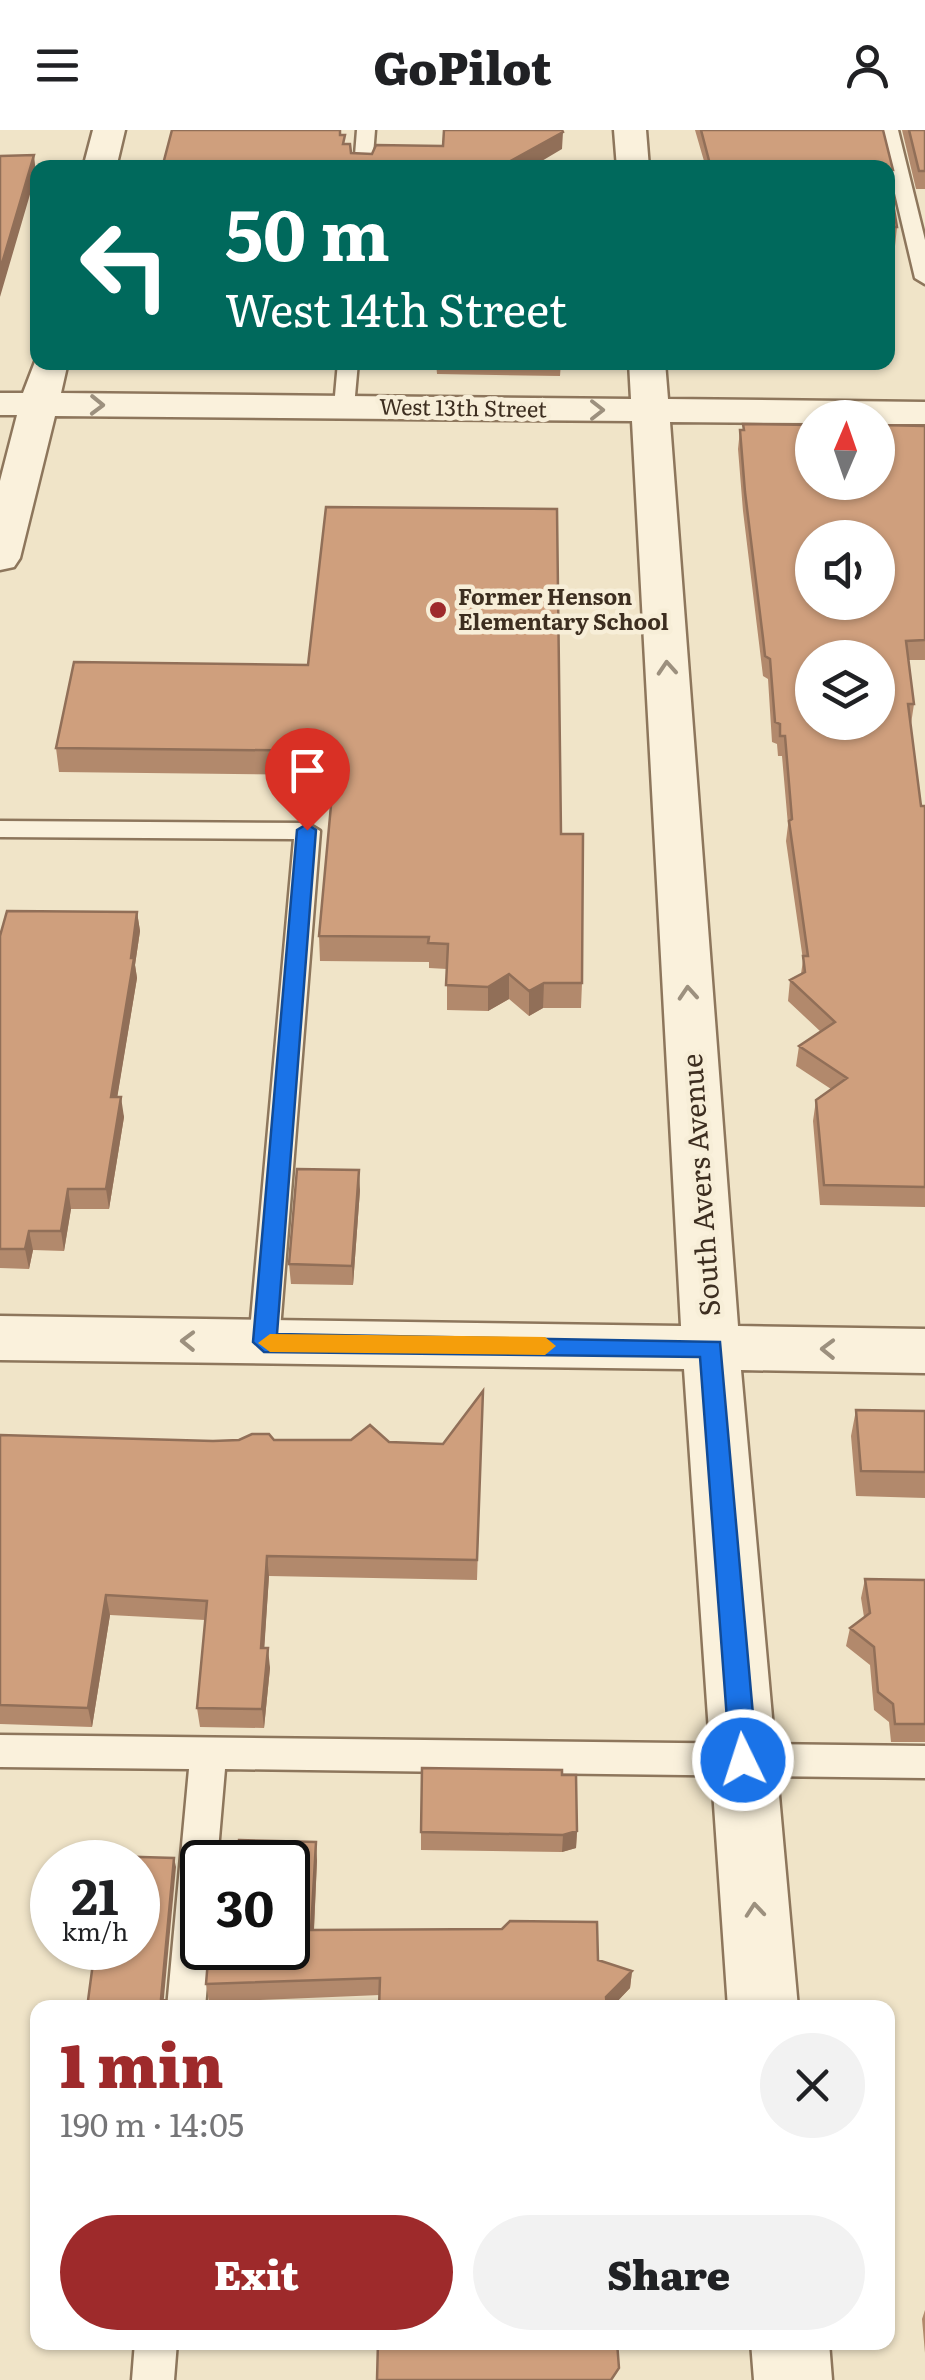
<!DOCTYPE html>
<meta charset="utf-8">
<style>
:root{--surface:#fff;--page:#f2f2f2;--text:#202124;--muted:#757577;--accent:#9e2a2b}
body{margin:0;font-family:Literata,serif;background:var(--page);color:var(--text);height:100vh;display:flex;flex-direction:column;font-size:38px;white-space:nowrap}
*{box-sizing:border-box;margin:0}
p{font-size:32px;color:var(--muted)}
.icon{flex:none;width:55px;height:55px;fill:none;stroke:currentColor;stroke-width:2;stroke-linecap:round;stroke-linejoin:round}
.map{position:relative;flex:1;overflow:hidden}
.panel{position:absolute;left:30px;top:1870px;width:865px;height:350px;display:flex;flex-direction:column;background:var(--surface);border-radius:20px;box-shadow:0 2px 8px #0004}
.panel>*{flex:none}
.banner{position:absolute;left:30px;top:30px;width:865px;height:210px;border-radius:20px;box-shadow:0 2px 8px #0004;background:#00695c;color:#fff;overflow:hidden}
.needle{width:65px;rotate:2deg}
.tools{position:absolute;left:795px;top:270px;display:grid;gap:20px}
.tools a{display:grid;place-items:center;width:100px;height:100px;border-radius:50%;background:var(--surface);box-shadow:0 2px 8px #0004;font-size:50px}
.speed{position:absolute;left:30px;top:1710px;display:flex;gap:20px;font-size:50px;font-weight:700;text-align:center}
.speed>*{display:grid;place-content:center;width:130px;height:130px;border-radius:50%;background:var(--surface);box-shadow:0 2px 8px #0004;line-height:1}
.speed small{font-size:25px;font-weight:400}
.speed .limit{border:5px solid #111;border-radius:15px;background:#fff;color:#111}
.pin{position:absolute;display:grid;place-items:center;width:85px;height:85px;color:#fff;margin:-102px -42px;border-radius:50% 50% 50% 0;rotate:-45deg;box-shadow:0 0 10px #0007}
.pin .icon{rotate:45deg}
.me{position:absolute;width:110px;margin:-55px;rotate:356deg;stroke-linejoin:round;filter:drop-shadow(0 0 8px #0008)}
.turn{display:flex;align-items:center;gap:35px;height:210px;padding:0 30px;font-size:45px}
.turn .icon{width:130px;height:130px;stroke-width:2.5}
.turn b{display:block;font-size:70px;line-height:85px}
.round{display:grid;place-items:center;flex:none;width:105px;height:105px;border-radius:52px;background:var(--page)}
.overview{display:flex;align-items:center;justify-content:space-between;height:170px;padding:0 30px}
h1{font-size:60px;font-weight:800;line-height:75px;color:var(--accent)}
.action{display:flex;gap:20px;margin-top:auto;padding:20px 30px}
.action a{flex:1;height:115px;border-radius:60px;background:var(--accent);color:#fff;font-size:40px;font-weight:800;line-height:115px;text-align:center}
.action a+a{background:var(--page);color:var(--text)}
header{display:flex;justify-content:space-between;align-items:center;height:130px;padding:0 30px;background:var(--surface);font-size:45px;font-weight:800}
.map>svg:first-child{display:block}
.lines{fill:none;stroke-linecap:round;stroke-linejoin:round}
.service-casing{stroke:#8d765c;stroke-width:5}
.minor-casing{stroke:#8d765c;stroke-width:5}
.service{fill:#faf1dc;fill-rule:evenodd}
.minor{fill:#faf1dc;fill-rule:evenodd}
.wall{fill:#b2896c}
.shaded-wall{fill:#916f58}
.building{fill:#cf9f7d;stroke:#916f58;stroke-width:2.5;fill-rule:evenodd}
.oneway{stroke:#9c907e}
.route{fill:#1a73e8;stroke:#114b97;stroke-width:2.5}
.slow{fill:#f59e0b}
.poi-dot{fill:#9e2a2b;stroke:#f7eed8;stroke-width:4}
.labels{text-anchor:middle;stroke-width:9;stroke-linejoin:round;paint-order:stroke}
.far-street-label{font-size:22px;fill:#3d2e20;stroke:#f7eed8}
.far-poi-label{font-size:22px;font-weight:bold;fill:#3d2e20;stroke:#f7eed8;text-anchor:start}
.street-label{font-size:28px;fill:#3d2e20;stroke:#f7eed8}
</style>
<header><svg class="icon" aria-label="menu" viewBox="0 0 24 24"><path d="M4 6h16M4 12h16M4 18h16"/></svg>GoPilot<svg class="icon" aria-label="person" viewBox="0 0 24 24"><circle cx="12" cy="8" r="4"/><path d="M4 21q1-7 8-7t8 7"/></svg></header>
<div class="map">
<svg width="925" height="2250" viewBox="0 0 925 2250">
<rect width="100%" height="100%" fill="#f0e4c8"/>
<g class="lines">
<defs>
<path id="service" d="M 357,0 L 375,0 L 372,38 L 354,38 Z
M 880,0 L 898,0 L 925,110 L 925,154 L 915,148 Z
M 338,232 L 358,232 L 354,277 L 344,283 L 334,277 Z
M 0,691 L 307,693 L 320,701 L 279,1212 L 275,1220 L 264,1224 L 253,1220 L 249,1212 L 294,709 L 0,707 Z
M 0,1605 L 925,1616 L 925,1648 L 225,1639 L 217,1732 L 202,1732 L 202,1818 L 210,1818 L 205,1878 L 167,1878 L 189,1639 L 0,1637 Z
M 135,2212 L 177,2212 L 174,2250 L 132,2250 Z"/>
<path id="minor" d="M 93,0 L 125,0 L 116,38 L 83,38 Z
M 614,0 L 646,0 L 649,38 L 617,38 Z
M 38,224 L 38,232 L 68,232 L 61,263 L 631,269 L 629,232 L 665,232 L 668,269 L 925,272 L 925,294 L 878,294 L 878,288 L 812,288 L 812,293 L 670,292 L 738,1196 L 925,1199 L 925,1243 L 741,1240 L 798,1878 L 728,1878 L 684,1239 L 0,1230 L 0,1186 L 681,1196 L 632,291 L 55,286 L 20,428 L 14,437 L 0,440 L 0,351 L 17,285 L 0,285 L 0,263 L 23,263 Z
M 751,2212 L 829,2212 L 832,2250 L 754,2250 Z"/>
</defs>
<!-- service casing -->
<use href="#service" class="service-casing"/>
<!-- minor casing -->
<use href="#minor" class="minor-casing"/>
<!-- service -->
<use href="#service" class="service"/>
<!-- minor -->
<use href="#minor" class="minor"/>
</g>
<!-- wall -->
<path class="wall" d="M 695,0 L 883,0 L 893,40 L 890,58 L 897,97 L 895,116 L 888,116 L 888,38 L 706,38 Z
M 902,0 L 925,0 L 925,59 L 916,59 Z
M 436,232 L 561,232 L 560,246 L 437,244 Z
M 743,294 L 925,296 L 925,530 L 909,530 L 914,574 L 911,594 L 921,676 L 925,676 L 925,1077 L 820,1075 L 813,991 L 816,970 L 831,959 L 796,936 L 799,916 L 821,902 L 788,871 L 790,850 L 801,844 L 803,830 L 786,711 L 788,695 L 782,626 L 778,626 L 777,614 L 772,612 L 768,549 L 763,546 L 743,381 L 738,319 L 740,300 L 743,300 Z
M 308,535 L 561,704 L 582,853 L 581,878 L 543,878 L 529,886 L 509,869 L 488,881 L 447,880 L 447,839 L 429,838 L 429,832 L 320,831 L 319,806 L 333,645 L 59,642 L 56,618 Z
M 137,782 L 140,801 L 135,835 L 137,848 L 117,967 L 124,987 L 109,1079 L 71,1079 L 64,1121 L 33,1120 L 29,1139 L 0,1138 L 0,806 Z
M 360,1060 L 353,1155 L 291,1154 L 289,1134 Z
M 483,1261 L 477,1450 L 269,1446 L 264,1518 L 270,1538 L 264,1598 L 200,1597 L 197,1578 L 205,1490 L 110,1485 L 92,1597 L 0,1594 L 0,1305 L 213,1311 L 274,1310 L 443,1314 Z
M 856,1280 L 925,1281 L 925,1368 L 856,1366 L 851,1306 Z
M 865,1449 L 925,1450 L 925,1612 L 891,1612 L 889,1592 L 874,1580 L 870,1535 L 846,1516 L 850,1498 L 864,1487 L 861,1468 Z
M 562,1645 L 577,1701 L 576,1718 L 562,1722 L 421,1720 L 421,1702 Z
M 317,1730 L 314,1800 L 598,1830 L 632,1841 L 630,1858 L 611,1878 L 379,1878 L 380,1865 L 209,1872 L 206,1854 Z
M 925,2180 L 925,2223 L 922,2189 Z"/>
<!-- shaded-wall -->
<path class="shaded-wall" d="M 563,2 L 562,19 L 530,38 L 498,38 Z
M 34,25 L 36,44 L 0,167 L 0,140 Z
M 137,782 L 140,801 L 135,835 L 137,848 L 114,987 L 111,967 Z
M 509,844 L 509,869 L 488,881 L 488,857 Z
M 544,853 L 543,878 L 529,886 L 529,861 Z
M 121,967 L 124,987 L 109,1079 L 106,1059 Z
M 359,1040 L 360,1060 L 353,1155 L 352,1136 Z
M 68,1059 L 71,1079 L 64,1121 L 61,1101 Z
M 29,1101 L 33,1120 L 29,1139 L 25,1119 Z
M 267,1426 L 269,1446 L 263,1538 L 261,1518 Z
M 106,1465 L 110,1485 L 92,1597 L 88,1578 Z
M 268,1518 L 270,1538 L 264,1598 L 262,1579 Z
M 577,1701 L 576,1718 L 562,1722 L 563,1705 Z
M 316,1712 L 317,1730 L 313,1818 L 311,1800 Z
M 174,1728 L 176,1737 L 163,1878 L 161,1869 Z
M 632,1841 L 630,1858 L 611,1878 L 605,1878 L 606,1867 Z"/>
<!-- building -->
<path class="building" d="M 172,0 L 340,0 L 340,5 L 345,5 L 343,14 L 350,14 L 351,23 L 372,24 L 376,15 L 443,16 L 444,0 L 562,0 L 563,2 L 498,38 L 162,38 Z
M 701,0 L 883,0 L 893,40 L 888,40 L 888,38 L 711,38 Z
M 909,0 L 925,0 L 925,41 L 919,41 Z
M 34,25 L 0,140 L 0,26 Z
M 888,44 L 897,97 L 888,97 Z
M 743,294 L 812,295 L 812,352 L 878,352 L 878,295 L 925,296 L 925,510 L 906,511 L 914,574 L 908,574 L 921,676 L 925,676 L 925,1057 L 824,1055 L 816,970 L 847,948 L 799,916 L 835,892 L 790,850 L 805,842 L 803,826 L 808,826 L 789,691 L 792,689 L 785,606 L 780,606 L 780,594 L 775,592 L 770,529 L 765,526 L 763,508 L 745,362 L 740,300 L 744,300 ZM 812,408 L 878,408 L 878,472 L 812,472 ZM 812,528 L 878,528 L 878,592 L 812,592 Z
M 326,377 L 557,379 L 561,704 L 583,704 L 582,853 L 544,853 L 529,861 L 509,844 L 488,857 L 446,855 L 448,814 L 428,813 L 429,807 L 319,806 L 336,621 L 56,618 L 74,532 L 308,535 Z
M 7,781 L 137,782 L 131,828 L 134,828 L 111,967 L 121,967 L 106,1059 L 68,1059 L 61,1101 L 29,1101 L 25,1119 L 0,1119 L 0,806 Z
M 297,1039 L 359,1040 L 352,1136 L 289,1134 Z
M 483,1261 L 477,1430 L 267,1426 L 261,1518 L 268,1518 L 262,1579 L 197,1578 L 207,1471 L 106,1465 L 88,1578 L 0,1575 L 0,1305 L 213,1311 L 239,1310 L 252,1304 L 269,1304 L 274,1310 L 351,1310 L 370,1295 L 389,1312 L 443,1314 Z
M 856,1280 L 925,1281 L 925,1342 L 861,1341 Z
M 865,1449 L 925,1450 L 925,1594 L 895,1594 L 893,1574 L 878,1562 L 874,1517 L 850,1498 L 870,1483 Z
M 422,1638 L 562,1640 L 562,1645 L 576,1645 L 577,1701 L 563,1705 L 421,1702 Z
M 239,1710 L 316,1712 L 311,1800 L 502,1799 L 510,1791 L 597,1792 L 598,1830 L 632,1841 L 606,1867 L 607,1878 L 379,1878 L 380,1848 L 206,1854 L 209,1818 L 288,1818 L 288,1732 L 203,1732 L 203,1720 L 238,1721 Z
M 108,1726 L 174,1728 L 161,1869 L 173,1873 L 173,1878 L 87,1878 L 95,1818 L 138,1818 L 138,1732 L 107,1732 Z
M 378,2212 L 617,2212 L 619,2238 L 611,2250 L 377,2250 Z"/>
<!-- one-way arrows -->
<defs><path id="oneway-chevron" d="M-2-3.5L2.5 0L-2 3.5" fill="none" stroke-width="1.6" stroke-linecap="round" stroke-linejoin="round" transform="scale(2.5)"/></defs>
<g class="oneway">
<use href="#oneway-chevron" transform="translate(97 275) rotate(1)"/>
<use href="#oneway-chevron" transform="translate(597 280)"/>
<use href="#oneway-chevron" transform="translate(667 538) rotate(-94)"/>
<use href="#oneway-chevron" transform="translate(688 863) rotate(-94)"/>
<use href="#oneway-chevron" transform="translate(188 1211) rotate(-179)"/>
<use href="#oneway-chevron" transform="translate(828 1219) rotate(-179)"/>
<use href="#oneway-chevron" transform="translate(755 1780) rotate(-95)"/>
</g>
<!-- route -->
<path class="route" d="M 307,694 L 316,700 L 277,1204 L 720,1212 L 757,1630 L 753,1638 L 743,1642 L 734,1638 L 730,1630 L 700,1227 L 264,1222 L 253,1212 L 297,700 Z"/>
<!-- slow -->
<path class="slow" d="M 270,1204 L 545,1207 L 556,1216 L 545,1225 L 270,1222 L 258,1213 Z"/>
<!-- markers -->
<circle class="poi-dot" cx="438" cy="480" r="10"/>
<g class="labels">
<!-- far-street labels -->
<g class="far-street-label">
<text transform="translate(463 278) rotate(1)" y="8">West 13th Street</text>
</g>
<!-- far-poi labels -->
<g class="far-poi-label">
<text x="458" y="475">Former Henson<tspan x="458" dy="25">Elementary School</tspan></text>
</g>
<!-- street labels -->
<g class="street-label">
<text transform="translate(701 1055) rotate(-94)" y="10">South Avers Avenue</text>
</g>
</g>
</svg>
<div class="tools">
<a><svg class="needle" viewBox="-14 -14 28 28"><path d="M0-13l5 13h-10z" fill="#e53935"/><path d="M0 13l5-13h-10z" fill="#757577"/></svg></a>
<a><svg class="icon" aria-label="sound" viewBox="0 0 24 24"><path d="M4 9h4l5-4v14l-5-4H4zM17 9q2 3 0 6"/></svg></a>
<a><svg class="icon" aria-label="layers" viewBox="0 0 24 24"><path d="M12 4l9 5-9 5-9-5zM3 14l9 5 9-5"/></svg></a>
</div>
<div class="speed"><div>21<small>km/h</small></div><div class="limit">30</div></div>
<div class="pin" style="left:307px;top:700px;background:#d93025"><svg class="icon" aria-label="arrive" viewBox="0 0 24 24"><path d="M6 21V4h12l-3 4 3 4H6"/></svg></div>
<svg class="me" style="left:743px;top:1630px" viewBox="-20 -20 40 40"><circle r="17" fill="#1a73e8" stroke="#fff" stroke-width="3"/><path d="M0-11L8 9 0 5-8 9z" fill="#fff"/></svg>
<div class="banner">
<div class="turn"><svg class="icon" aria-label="left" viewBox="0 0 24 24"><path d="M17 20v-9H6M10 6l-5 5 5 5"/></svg><div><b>50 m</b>West 14th Street</div></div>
</div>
<section class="panel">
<div class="overview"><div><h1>1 min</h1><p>190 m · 14:05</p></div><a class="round"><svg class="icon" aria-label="close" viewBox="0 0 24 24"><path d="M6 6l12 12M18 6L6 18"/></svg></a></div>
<div class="action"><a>Exit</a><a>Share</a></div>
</section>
</div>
